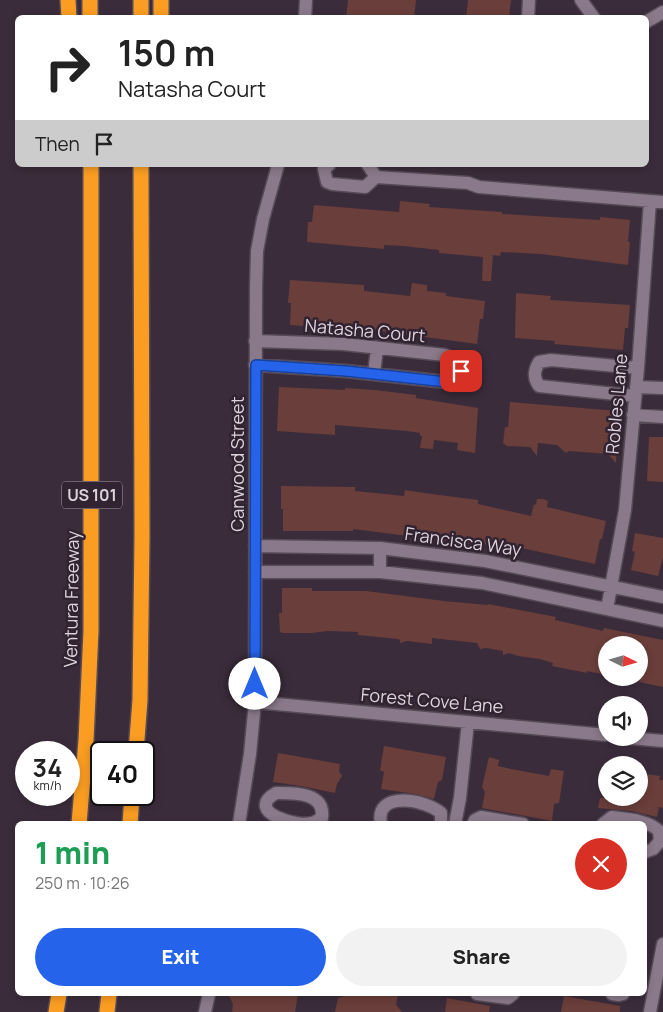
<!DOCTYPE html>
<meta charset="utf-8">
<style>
:root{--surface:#fff;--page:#f2f2f2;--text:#222;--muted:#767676;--accent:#2563eb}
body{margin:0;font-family:Manrope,sans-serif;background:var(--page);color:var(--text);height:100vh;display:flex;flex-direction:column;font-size:19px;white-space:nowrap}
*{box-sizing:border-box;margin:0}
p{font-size:16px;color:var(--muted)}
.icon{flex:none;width:28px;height:28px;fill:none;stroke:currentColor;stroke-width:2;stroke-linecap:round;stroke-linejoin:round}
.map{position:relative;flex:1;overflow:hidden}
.sheet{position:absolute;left:15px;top:821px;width:632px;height:175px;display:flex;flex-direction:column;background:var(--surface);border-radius:8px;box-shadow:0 2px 8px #0003}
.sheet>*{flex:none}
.hud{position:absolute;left:15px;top:15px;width:634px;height:152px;border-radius:8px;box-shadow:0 2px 8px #0003;background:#fff;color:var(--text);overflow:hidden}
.needle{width:32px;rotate:95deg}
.tools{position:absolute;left:598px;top:636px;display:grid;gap:10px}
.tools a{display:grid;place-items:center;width:50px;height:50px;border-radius:50%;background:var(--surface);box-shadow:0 2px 8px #0003;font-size:25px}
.speed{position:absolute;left:15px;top:741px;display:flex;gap:10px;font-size:25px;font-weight:700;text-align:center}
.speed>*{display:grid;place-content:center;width:65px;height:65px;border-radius:50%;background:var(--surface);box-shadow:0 2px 8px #0003;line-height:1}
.speed small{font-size:12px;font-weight:400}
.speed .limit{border:2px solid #111;border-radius:8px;background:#fff;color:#111}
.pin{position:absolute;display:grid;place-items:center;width:42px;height:42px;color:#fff;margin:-21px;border-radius:10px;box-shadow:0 2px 8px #0006}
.me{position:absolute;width:55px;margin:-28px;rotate:0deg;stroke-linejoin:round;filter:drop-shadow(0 0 4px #0008)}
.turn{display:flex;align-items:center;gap:18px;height:105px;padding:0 20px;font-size:22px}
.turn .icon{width:65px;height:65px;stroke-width:2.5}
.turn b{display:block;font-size:35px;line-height:42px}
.then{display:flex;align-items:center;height:48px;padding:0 20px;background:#0003;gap:10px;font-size:19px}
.round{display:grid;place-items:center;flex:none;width:52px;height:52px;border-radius:26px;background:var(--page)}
.overview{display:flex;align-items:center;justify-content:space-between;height:85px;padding:0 20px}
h1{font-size:30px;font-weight:800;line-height:38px;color:#1e9e55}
.primary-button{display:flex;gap:10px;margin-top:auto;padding:10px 20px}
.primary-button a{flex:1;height:58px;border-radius:30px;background:var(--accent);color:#fff;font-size:20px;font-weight:800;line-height:58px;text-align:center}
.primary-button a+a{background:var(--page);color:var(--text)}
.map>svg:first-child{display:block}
.building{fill:#6a3e3a}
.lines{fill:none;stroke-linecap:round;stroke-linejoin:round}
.minor-casing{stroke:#564a56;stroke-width:15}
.highway-casing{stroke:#564a56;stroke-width:18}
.minor{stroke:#8a798a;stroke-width:12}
.highway{stroke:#fa9d22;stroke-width:15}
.route-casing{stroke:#184099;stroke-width:12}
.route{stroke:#2563eb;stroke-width:9}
.labels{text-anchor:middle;stroke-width:5;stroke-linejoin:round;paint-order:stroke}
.shield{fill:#312331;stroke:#a99ea9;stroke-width:1}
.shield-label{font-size:16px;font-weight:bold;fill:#dcd3dc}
.street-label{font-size:18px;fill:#dcd3dc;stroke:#312331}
</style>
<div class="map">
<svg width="663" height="1012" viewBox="0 0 663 1012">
<rect width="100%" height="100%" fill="#3b2c3b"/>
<!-- building -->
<path class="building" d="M 348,0 L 416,0 L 414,18 L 346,18 Z
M 468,0 L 511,0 L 509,18 L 466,18 Z
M 400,201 L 430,204 L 429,207 L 502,212 L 502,214 L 600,220 L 600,217 L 630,220 L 628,242 L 630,242 L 628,265 L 541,254 L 501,252 L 500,256 L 493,255 L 491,281 L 482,281 L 483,257 L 439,253 L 439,250 L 403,246 L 384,245 L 384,249 L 307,242 L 308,222 L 312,222 L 314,205 L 399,212 Z
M 290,280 L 364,285 L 364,291 L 410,296 L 412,283 L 427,285 L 427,291 L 446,293 L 446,296 L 485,301 L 483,319 L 480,319 L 477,344 L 359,328 L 359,330 L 290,325 L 291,303 L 288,303 Z
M 516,293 L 551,296 L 550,300 L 630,305 L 628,328 L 625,328 L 623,350 L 554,344 L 555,341 L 515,338 Z
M 279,387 L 345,390 L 345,388 L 375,390 L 416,395 L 416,398 L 478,408 L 475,453 L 457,450 L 458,443 L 434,440 L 433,449 L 420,448 L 422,436 L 420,436 L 420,433 L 407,431 L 335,425 L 335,435 L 277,431 Z
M 510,402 L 618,411 L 616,463 L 608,454 L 569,451 L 566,453 L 557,445 L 538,443 L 537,456 L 530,447 L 507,446 L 503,443 L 505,427 L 508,427 Z
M 649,437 L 663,437 L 663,482 L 647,481 Z
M 281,486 L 355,487 L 355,491 L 404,496 L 405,490 L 424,493 L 478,500 L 478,504 L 531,516 L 534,504 L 536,505 L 537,499 L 543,499 L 548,501 L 547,507 L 606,521 L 602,539 L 600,539 L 595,564 L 517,547 L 516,551 L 471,541 L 471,544 L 353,529 L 353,531 L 283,531 L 283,509 L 281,509 Z
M 635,533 L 663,538 L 663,557 L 658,576 L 631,570 L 635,552 L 632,551 Z
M 282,588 L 312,588 L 312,591 L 366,591 L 444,601 L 488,605 L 488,604 L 556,617 L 555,620 L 603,631 L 604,628 L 663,640 L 663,687 L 639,682 L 640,645 L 606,645 L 606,675 L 587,671 L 587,673 L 552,666 L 553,663 L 540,659 L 518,656 L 509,653 L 503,655 L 503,651 L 486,648 L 480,649 L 477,643 L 432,638 L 432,644 L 407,641 L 400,643 L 400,640 L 398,639 L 358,635 L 358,632 L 328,631 L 311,633 L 283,633 L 280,632 L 279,613 L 282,613 Z
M 384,746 L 446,757 L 442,780 L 438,782 L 434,799 L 416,794 L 381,789 L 384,772 L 380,770 Z
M 278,753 L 340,764 L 339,771 L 342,776 L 337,784 L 335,793 L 301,786 L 273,782 Z
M 489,757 L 499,760 L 498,766 L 511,769 L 549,776 L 551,769 L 564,771 L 559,803 L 554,804 L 552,821 L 482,808 L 485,792 L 482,787 Z
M 639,773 L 660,776 L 659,780 L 663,780 L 663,808 L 659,807 L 657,817 L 632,811 L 598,808 L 600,798 L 639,798 Z
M 228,994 L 298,994 L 295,1012 L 232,1012 L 233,1004 Z
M 343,994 L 398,994 L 396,1005 L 402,1012 L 335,1012 L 338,998 L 343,997 Z
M 564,996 L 620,1006 L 620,1012 L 561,1012 Z
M 447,998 L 490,1006 L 489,1012 L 445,1012 Z"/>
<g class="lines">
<defs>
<path id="minor" d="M 581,0 L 594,18
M 305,18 L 306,0
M 528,18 L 529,0
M 646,22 L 663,12
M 329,165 L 324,169 L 327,182 L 332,184 L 365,187 L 376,177 L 468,183 L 479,187 L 663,202
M 368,165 L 376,177
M 255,365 L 346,371 L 446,382 L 455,380 L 461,371 L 459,363 L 453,358 L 445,355 L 343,344 L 255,341
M 374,374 L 377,348
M 636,387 L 663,388
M 635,396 L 539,386 C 533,377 534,371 539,362 L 551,360 L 638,368
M 633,415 L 663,417
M 255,546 L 380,548 L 485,561 L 663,597
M 255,572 L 380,572 L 482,583 L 663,621
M 380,572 L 380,548
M 607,609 L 625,510 L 638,368 L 650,201
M 255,702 L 606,735
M 630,738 L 663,741
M 276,793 C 295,793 325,792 322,818 C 319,819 317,821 315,822 C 299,829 243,812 276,793 Z
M 239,824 L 250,754 L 255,702 L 256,288 L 257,251 L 263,219 L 278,165
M 381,824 C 374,789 427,800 441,813 L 441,824
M 455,824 L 460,798 L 468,722
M 473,824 L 475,820 L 481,817 L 523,824
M 603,824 L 612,817 C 627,819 648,820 659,831 L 660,841 L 653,849 L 645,852
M 477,994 L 508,998 L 513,994
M 612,994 L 619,995 L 623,994
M 205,1012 L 209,994
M 650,1012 L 663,944"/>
<path id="highway" d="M 68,0 L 69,18
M 90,0 L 90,18
M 141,0 L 141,18
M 161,18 L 161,0
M 136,752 L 140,700 L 142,536 L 141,165
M 79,824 L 86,740 L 91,631 L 91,165
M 130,824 L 132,795
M 56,1012 L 59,994
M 107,1012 L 109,994"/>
</defs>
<!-- minor casing -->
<use href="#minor" class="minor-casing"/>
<!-- highway casing -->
<use href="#highway" class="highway-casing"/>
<!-- minor -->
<use href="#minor" class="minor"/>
<!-- highway -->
<use href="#highway" class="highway"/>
</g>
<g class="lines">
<defs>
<path id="route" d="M 255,684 L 256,365 L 346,371 L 446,382 L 455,380 L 461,371"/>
</defs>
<!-- route casing -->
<use href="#route" class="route-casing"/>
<!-- route -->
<use href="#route" class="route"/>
</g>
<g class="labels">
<!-- shield labels -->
<rect class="shield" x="62" y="481.5" width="60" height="27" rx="4"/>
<g class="shield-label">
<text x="92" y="501">US 101</text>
</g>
<!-- street labels -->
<g class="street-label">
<text transform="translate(365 331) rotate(5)" y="6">Natasha Court</text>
<text transform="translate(617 404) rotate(-85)" y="6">Robles Lane</text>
<text transform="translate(238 464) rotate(-90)" y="6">Canwood Street</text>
<text transform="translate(463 542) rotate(8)" y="6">Francisca Way</text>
<text transform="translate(72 599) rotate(-89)" y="6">Ventura Freeway</text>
<text transform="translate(432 701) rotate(5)" y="6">Forest Cove Lane</text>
</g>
</g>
</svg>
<div class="tools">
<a><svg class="needle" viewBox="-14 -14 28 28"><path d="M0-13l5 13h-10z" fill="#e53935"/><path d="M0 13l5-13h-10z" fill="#767676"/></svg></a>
<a><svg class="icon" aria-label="sound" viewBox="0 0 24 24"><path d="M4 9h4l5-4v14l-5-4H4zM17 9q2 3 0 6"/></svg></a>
<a><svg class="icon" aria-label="layers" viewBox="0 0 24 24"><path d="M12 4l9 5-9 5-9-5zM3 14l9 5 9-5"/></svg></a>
</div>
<div class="speed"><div>34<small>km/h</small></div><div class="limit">40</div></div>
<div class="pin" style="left:461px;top:371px;background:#d93025"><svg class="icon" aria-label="arrive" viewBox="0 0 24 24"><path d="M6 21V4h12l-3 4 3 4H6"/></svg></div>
<svg class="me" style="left:255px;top:684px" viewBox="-20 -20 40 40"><circle r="19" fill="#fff"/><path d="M0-13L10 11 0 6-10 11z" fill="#2563eb"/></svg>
<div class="hud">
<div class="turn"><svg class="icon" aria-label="right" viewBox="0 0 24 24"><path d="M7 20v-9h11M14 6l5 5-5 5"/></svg><div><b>150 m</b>Natasha Court</div></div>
<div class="then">Then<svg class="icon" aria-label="arrive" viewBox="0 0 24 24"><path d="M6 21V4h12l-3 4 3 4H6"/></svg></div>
</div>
<section class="sheet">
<div class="overview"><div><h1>1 min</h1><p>250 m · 10:26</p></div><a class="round" style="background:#d93025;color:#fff"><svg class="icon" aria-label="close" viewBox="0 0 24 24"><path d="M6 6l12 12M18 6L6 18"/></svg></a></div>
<div class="primary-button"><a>Exit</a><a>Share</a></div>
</section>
</div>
